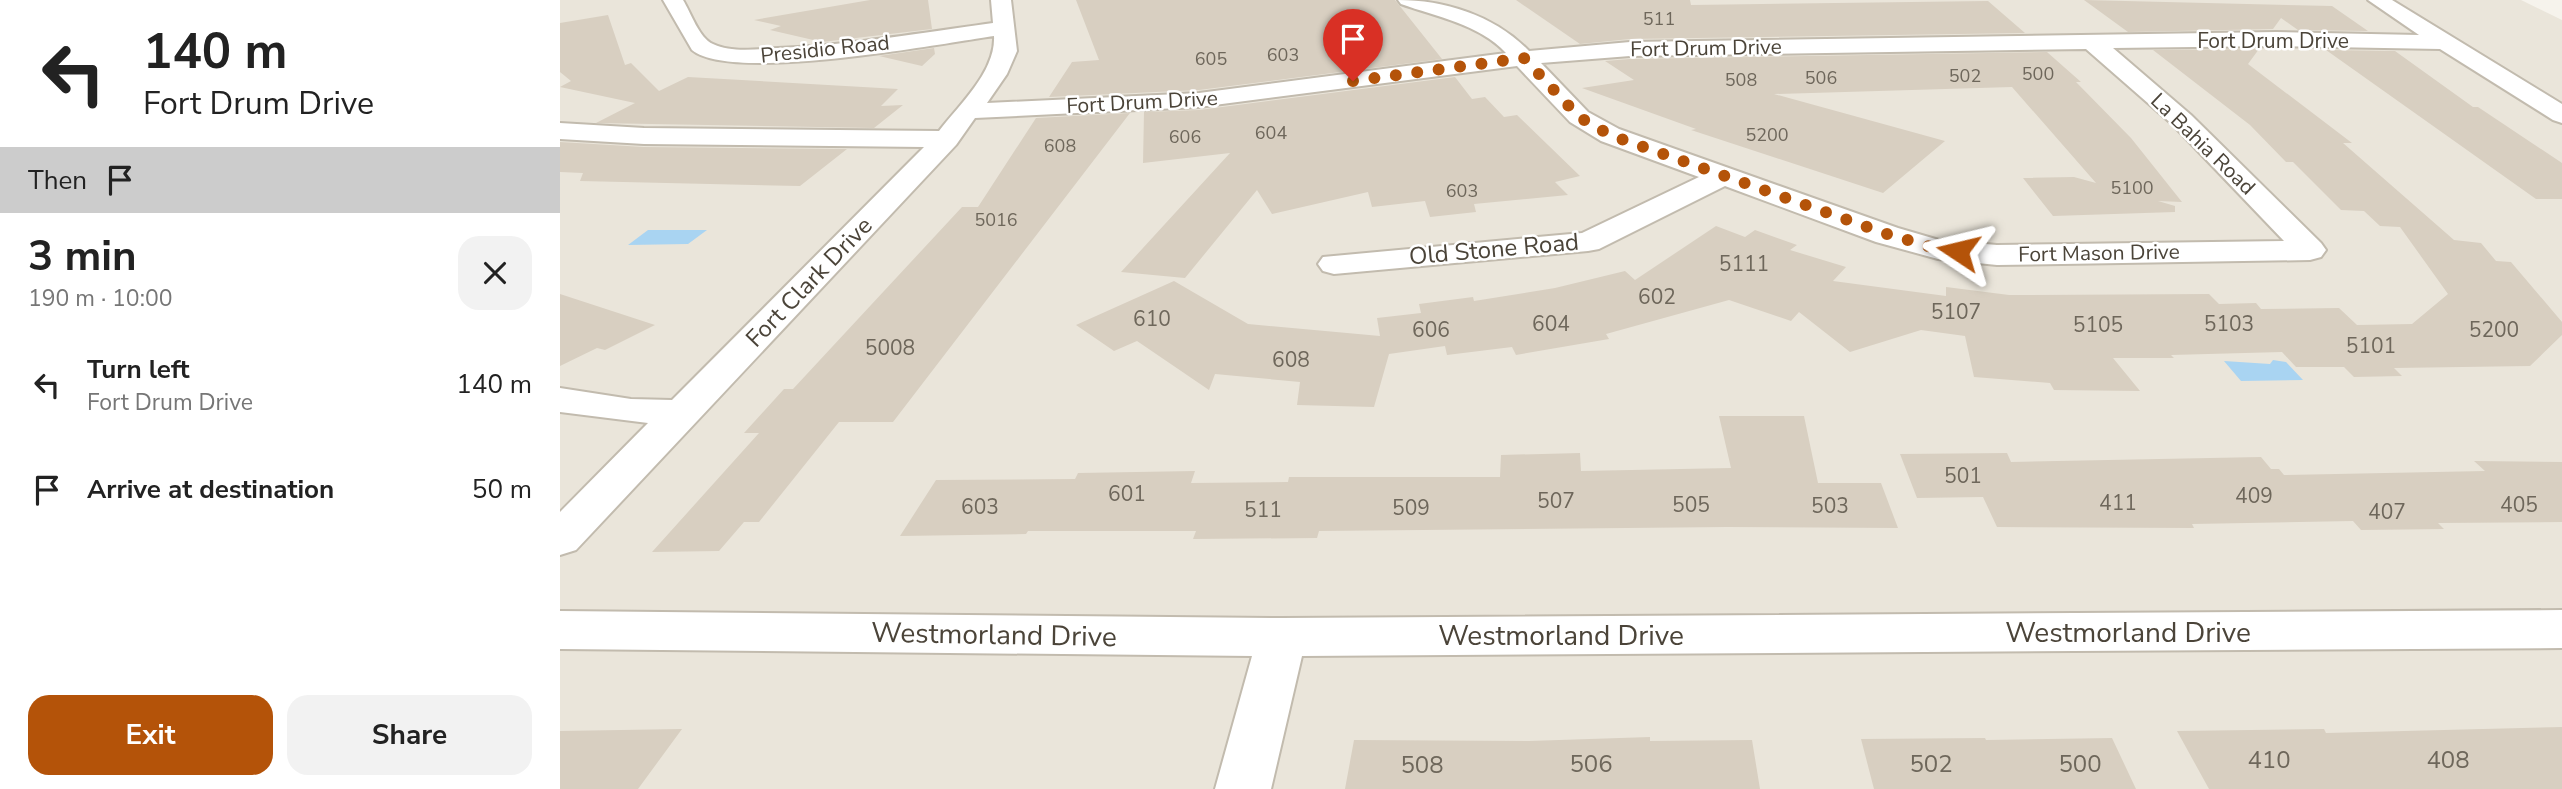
<!DOCTYPE html>
<meta charset="utf-8">
<style>
:root{--surface:#fff;--page:#f2f2f2;--text:#222;--muted:#767676;--accent:#b45309}
body{margin:0;font-family:"Nunito Sans",sans-serif;background:var(--page);color:var(--text);height:100vh;display:flex;flex-direction:column;font-size:26px;white-space:nowrap}
*{box-sizing:border-box;margin:0}
p{font-size:23px;color:var(--muted)}
.icon{flex:none;width:38px;height:38px;fill:none;stroke:currentColor;stroke-width:2;stroke-linecap:round;stroke-linejoin:round}
.map{position:relative;flex:1;overflow:hidden}
.sheet{display:flex;flex-direction:column;background:var(--surface);width:560px}
.sheet>*{flex:none}
.guide{background:#fff;color:var(--text);overflow:hidden}
.pin{position:absolute;display:grid;place-items:center;width:60px;height:60px;color:#fff;margin:-72px -30px;border-radius:50% 50% 50% 0;rotate:-45deg;box-shadow:0 0 7px #0007}
.pin .icon{rotate:45deg}
.me{position:absolute;width:77px;margin:-38px;rotate:280deg;stroke-linejoin:round;filter:drop-shadow(0 0 5px #0008)}
.turn{display:flex;align-items:center;gap:24px;height:147px;padding:0 28px;font-size:32px}
.turn .icon{width:91px;height:91px;stroke-width:2.5}
.turn b{display:block;font-size:49px;line-height:60px}
.then{display:flex;align-items:center;height:66px;padding:0 28px;background:#0003;gap:14px;font-size:26px}
.round{display:grid;place-items:center;flex:none;width:74px;height:74px;border-radius:21px;background:var(--page)}
.summary{display:flex;align-items:center;justify-content:space-between;height:119px;padding:0 28px}
h1{font-size:42px;font-weight:700;line-height:52px}
.button{display:flex;gap:14px;margin-top:auto;padding:14px 28px}
.button a{flex:1;height:80px;border-radius:21px;background:var(--accent);color:#fff;font-size:28px;font-weight:700;line-height:80px;text-align:center}
.button a+a{background:var(--page);color:var(--text)}
ul{padding:0;list-style:none}
li{display:flex;align-items:center;gap:21px;height:105px;padding:0 28px}
li div{flex:1}
li b{display:block;font-size:26px}
li em{font-style:normal}
main{display:flex;flex:1;min-height:0}
.map>svg:first-child{display:block}
.residential{fill:#eae5da}
.water{fill:#a9d4f2}
.building{fill:#d8cfc1}
.lines{fill:none;stroke-linecap:round;stroke-linejoin:round}
.minor-casing{stroke:#c2bbae;stroke-width:4}
.minor{fill:#fff;fill-rule:evenodd}
.route{stroke:#b45309;stroke-width:12;stroke-dasharray:0 21.6}
.labels{text-anchor:middle;stroke-width:5;stroke-linejoin:round;paint-order:stroke}
.far-number-label{font-size:18px;fill:#6e675b}
.far-street-label{font-size:21px;fill:#4b4439;stroke:#fff}
.number-label{font-size:21px;fill:#6e675b}
.street-label{font-size:24px;fill:#4b4439;stroke:#fff}
.near-number-label{font-size:24px;fill:#6e675b}
.near-street-label{font-size:28px;fill:#4b4439;stroke:#fff}
</style>
<main>
<section class="sheet">
<div class="guide">
<div class="turn"><svg class="icon" aria-label="left" viewBox="0 0 24 24"><path d="M17 20v-9H6M10 6l-5 5 5 5"/></svg><div><b>140 m</b>Fort Drum Drive</div></div>
<div class="then">Then<svg class="icon" aria-label="arrive" viewBox="0 0 24 24"><path d="M6 21V4h12l-3 4 3 4H6"/></svg></div>
</div>
<div class="summary"><div><h1>3 min</h1><p>190 m · 10:00</p></div><a class="round"><svg class="icon" aria-label="close" viewBox="0 0 24 24"><path d="M6 6l12 12M18 6L6 18"/></svg></a></div>
<ul>
<li><svg class="icon" aria-label="left" viewBox="0 0 24 24"><path d="M17 20v-9H6M10 6l-5 5 5 5"/></svg><div><b>Turn left</b><p>Fort Drum Drive</p></div><em>140 m</em></li>
<li><svg class="icon" aria-label="arrive" viewBox="0 0 24 24"><path d="M6 21V4h12l-3 4 3 4H6"/></svg><div><b>Arrive at destination</b></div><em>50 m</em></li>
</ul>
<div class="button"><a>Exit</a><a>Share</a></div>
</section>
<div class="map">
<svg width="2002" height="789" viewBox="0 0 2002 789">
<rect width="100%" height="100%" fill="#f6f3ec"/>
<!-- residential -->
<path class="residential" d="M 0,0 L 1961,0 L 2002,20 L 2002,789 L 0,789 Z"/>
<!-- water -->
<path class="water" d="M 88,230 L 147,230 L 128,244 L 68,245 Z
M 1713,360 L 1726,362 L 1743,380 L 1681,381 L 1664,361 L 1710,364 Z"/>
<!-- building -->
<path class="building" d="M 310,0 L 368,0 L 372,29 L 262,42 L 210,30 L 221,26 L 194,20 Z
M 516,0 L 835,0 L 882,59 L 639,90 L 489,97 L 512,62 L 539,60 Z
M 956,0 L 1130,0 L 1131,5 L 1428,1 L 1465,33 L 1070,39 L 1020,44 Z
M 1524,0 L 1772,6 L 1808,31 L 1738,30 L 1721,18 L 1713,29 L 1568,32 Z
M 48,15 L 65,65 L 71,63 L 99,91 L 128,77 L 338,89 L 321,106 L 343,105 L 314,128 L 36,123 L 75,103 L 0,87 L 11,81 L 0,72 L 0,23 Z
M 374,48 L 375,54 L 362,66 L 319,56 Z
M 1699,49 L 1688,64 L 1792,143 L 1783,143 L 1894,240 L 1921,243 L 1936,261 L 1951,262 L 2002,322 L 2002,335 L 1970,366 L 1834,368 L 1842,376 L 1794,377 L 1784,367 L 1736,367 L 1722,352 L 1611,355 L 1614,358 L 1553,358 L 1580,391 L 1494,390 L 1490,383 L 1414,377 L 1405,336 L 1361,330 L 1290,352 L 1239,312 L 1231,321 L 1169,300 L 1046,334 L 1049,339 L 956,355 L 952,347 L 887,355 L 885,346 L 829,354 L 814,407 L 737,405 L 740,382 L 655,374 L 649,390 L 577,341 L 554,351 L 516,325 L 614,281 L 688,324 L 820,336 L 817,318 L 861,313 L 859,304 L 913,297 L 914,301 L 995,288 L 1065,271 L 1075,280 L 1156,226 L 1185,237 L 1195,230 L 1237,245 L 1230,250 L 1286,267 L 1273,281 L 1386,296 L 1386,287 L 1449,295 L 1649,294 L 1659,304 L 1696,303 L 1701,309 L 1779,308 L 1797,325 L 1852,324 L 1888,294 L 1840,227 L 1820,226 L 1804,211 L 1781,210 L 1733,162 L 1726,162 L 1690,125 L 1593,50 Z
M 1766,50 L 1835,51 L 1913,107 L 1918,107 L 2002,163 L 2002,199 L 1976,199 Z
M 1487,52 L 1521,82 L 1516,82 L 1571,138 L 1622,202 L 1598,201 L 1615,206 L 1615,212 L 1493,216 L 1463,178 L 1514,177 L 1536,183 L 1452,87 L 1214,94 L 1385,141 L 1323,193 L 1131,130 L 1136,129 L 1022,88 L 1074,80 L 1045,61 L 1070,59 Z
M 895,77 L 912,99 L 925,97 L 944,117 L 957,115 L 1020,176 L 995,182 L 1008,195 L 914,204 L 916,212 L 870,217 L 865,201 L 812,207 L 808,192 L 712,214 L 697,190 L 625,278 L 561,272 L 670,153 L 583,163 L 584,112 L 639,110 Z
M 570,113 L 333,422 L 279,422 L 199,522 L 184,522 L 159,551 L 92,552 L 199,433 L 184,433 L 224,389 L 233,389 L 402,207 L 418,207 L 476,118 Z
M 0,142 L 84,147 L 287,149 L 240,186 L 20,181 L 23,173 L 0,172 Z
M 0,294 L 95,325 L 45,350 L 37,348 L 0,366 Z
M 1159,416 L 1244,416 L 1258,483 L 1321,483 L 1338,528 L 1167,527 L 759,531 L 757,538 L 633,539 L 636,531 L 468,531 L 466,534 L 340,536 L 376,480 L 515,479 L 518,473 L 635,471 L 631,483 L 728,482 L 729,477 L 940,477 L 941,455 L 1020,453 L 1021,471 L 1171,468 Z
M 1447,453 L 1451,462 L 1701,457 L 1711,469 L 1719,469 L 1724,475 L 1925,471 L 1914,461 L 2002,462 L 2002,522 L 1878,523 L 1884,529 L 1801,530 L 1793,521 L 1632,524 L 1634,528 L 1437,527 L 1423,497 L 1357,498 L 1340,454 Z
M 2002,727 L 2002,789 L 1649,789 L 1617,731 L 1764,729 L 1766,733 Z
M 122,729 L 78,789 L 0,789 L 0,731 Z
M 1090,737 L 1090,741 L 1192,740 L 1200,789 L 785,789 L 794,740 L 969,741 Z
M 1425,738 L 1426,740 L 1552,738 L 1576,789 L 1314,789 L 1301,739 Z"/>
<g class="lines">
<defs>
<path id="minor" d="M 103,0 L 123,0 C 131,13 139,38 153,44 C 171,53 198,49 218,48 C 290,45 361,33 433,23 L 431,0 L 451,0 L 457,51 L 447,74 L 427,103 L 639,93 L 946,53 C 919,24 877,17 841,4 L 838,0 C 886,0 935,16 969,51 L 1070,42 L 1716,32 L 1859,35 L 1808,0 L 1832,0 L 2002,104 L 2002,123 L 1993,120 L 1880,49 L 1716,46 L 1553,48 L 1631,115 L 1761,243 L 1766,250 L 1761,257 L 1750,260 L 1437,265 L 1378,259 L 1316,242 L 1165,186 L 1039,249 L 1028,251 L 774,274 L 763,271 L 758,264 L 763,257 L 1022,233 L 1139,177 L 1041,141 L 1010,122 L 957,66 L 639,107 L 415,118 L 396,145 L 16,550 L 0,555 L 0,512 L 88,423 L 0,412 L 0,388 L 71,399 L 112,400 L 364,147 L 84,144 L 0,139 L 0,123 L 84,128 L 379,131 C 400,104 436,71 434,36 C 379,44 171,83 132,50 ZM 1526,49 L 1613,125 L 1724,241 L 1437,245 L 1379,240 L 1338,228 L 1059,129 L 1028,112 L 981,63 L 1070,56 Z
M 2002,610 L 2002,648 L 742,656 L 711,789 L 655,789 L 692,656 L 0,649 L 0,611 L 722,618 Z"/>
</defs>
<!-- minor casing -->
<use href="#minor" class="minor-casing"/>
<!-- minor -->
<use href="#minor" class="minor"/>
</g>
<g class="lines">
<!-- route -->
<path class="route" d="M 793,81 L 964,58 L 1019,117 L 1050,135 L 1327,234 L 1378,249 L 1398,251"/>
</g>
<g class="labels">
<!-- far-number labels -->
<g class="far-number-label">
<text x="1099" y="25">511</text>
<text x="723" y="61">603</text>
<text x="651" y="65">605</text>
<text x="1478" y="80">500</text>
<text x="1405" y="82">502</text>
<text x="1261" y="84">506</text>
<text x="1181" y="86">508</text>
<text x="711" y="139">604</text>
<text x="1207" y="141">5200</text>
<text x="625" y="143">606</text>
<text x="500" y="152">608</text>
<text x="1572" y="194">5100</text>
<text x="902" y="197">603</text>
<text x="436" y="226">5016</text>
</g>
<!-- far-street labels -->
<g class="far-street-label">
<text x="1713" y="48">Fort Drum Drive</text>
<text transform="translate(1146 48) rotate(-1)" y="7">Fort Drum Drive</text>
<text transform="translate(265 49) rotate(-6)" y="7">Presidio Road</text>
<text transform="translate(582 102) rotate(-3)" y="7">Fort Drum Drive</text>
<text transform="translate(1643 144) rotate(44)" y="7">La Bahia Road</text>
<text transform="translate(1539 253) rotate(-1)" y="7">Fort Mason Drive</text>
</g>
<!-- number labels -->
<g class="number-label">
<text x="1184" y="271">5111</text>
<text x="1097" y="304">602</text>
<text x="1396" y="319">5107</text>
<text x="592" y="326">610</text>
<text x="991" y="331">604</text>
<text x="1669" y="331">5103</text>
<text x="1538" y="332">5105</text>
<text x="871" y="337">606</text>
<text x="1934" y="337">5200</text>
<text x="1811" y="353">5101</text>
<text x="330" y="355">5008</text>
<text x="731" y="367">608</text>
<text x="1403" y="483">501</text>
<text x="567" y="501">601</text>
<text x="1694" y="503">409</text>
<text x="996" y="508">507</text>
<text x="1558" y="510">411</text>
<text x="1131" y="512">505</text>
<text x="1959" y="512">405</text>
<text x="1270" y="513">503</text>
<text x="420" y="514">603</text>
<text x="851" y="515">509</text>
<text x="703" y="517">511</text>
<text x="1827" y="519">407</text>
</g>
<!-- street labels -->
<g class="street-label">
<text transform="translate(934 249) rotate(-5)" y="8">Old Stone Road</text>
<text transform="translate(249 282) rotate(-46)" y="8">Fort Clark Drive</text>
</g>
<!-- near-number labels -->
<g class="near-number-label">
<text x="1709" y="768">410</text>
<text x="1888" y="768">408</text>
<text x="1031" y="772">506</text>
<text x="1371" y="772">502</text>
<text x="1520" y="772">500</text>
<text x="862" y="773">508</text>
</g>
<!-- near-street labels -->
<g class="near-street-label">
<text x="1568" y="642">Westmorland Drive</text>
<text transform="translate(434 634) rotate(1)" y="10">Westmorland Drive</text>
<text x="1001" y="645">Westmorland Drive</text>
</g>
</g>
</svg>
<div class="pin" style="left:793px;top:81px;background:#d93025"><svg class="icon" aria-label="arrive" viewBox="0 0 24 24"><path d="M6 21V4h12l-3 4 3 4H6"/></svg></div>
<svg class="me" style="left:1398px;top:251px" viewBox="-20 -20 40 40"><path d="M0-17L14 15 0 8-14 15z" fill="#b45309" stroke="#fff" stroke-width="4"/></svg>
</div>
</main>
